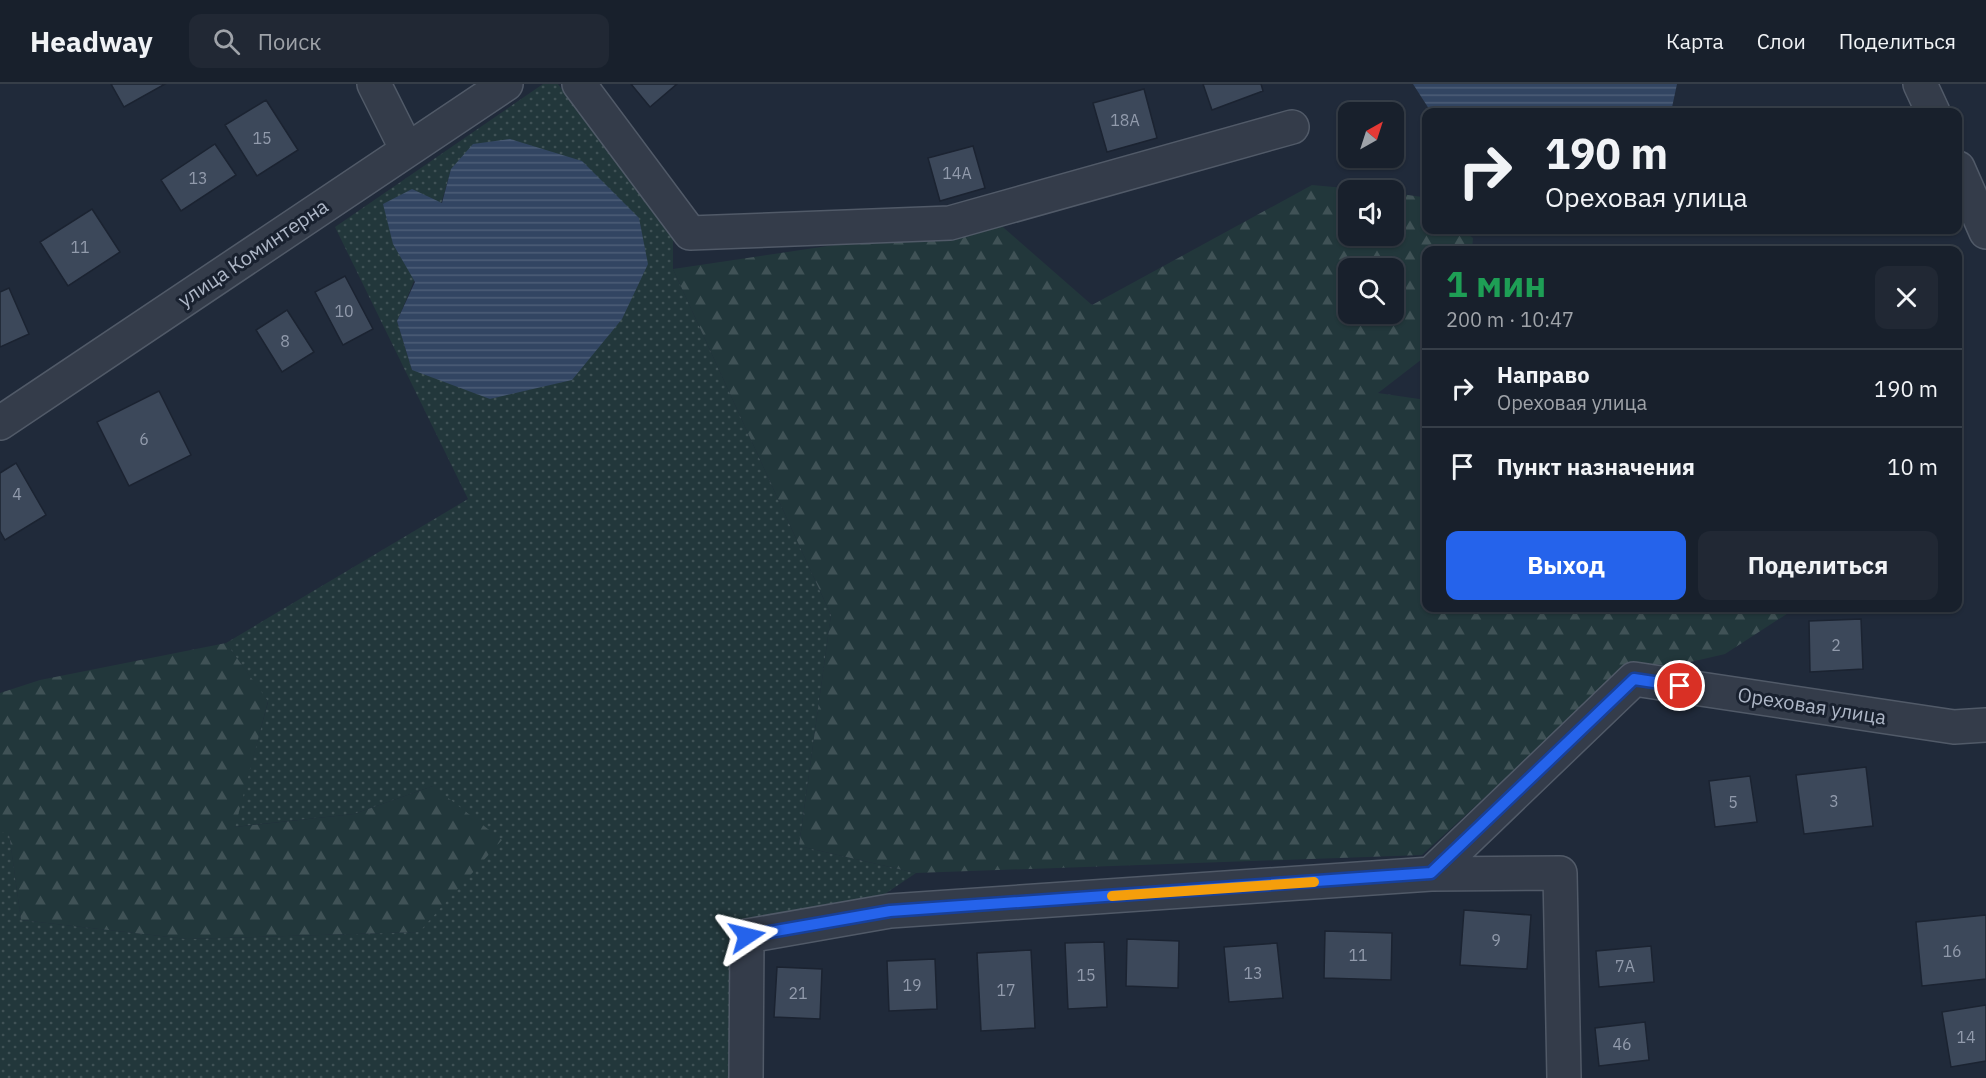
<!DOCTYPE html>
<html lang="ru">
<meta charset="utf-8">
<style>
:root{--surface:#18202c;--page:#212834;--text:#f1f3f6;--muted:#9fa3a9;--line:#363e48;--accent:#2563eb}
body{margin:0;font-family:"IBM Plex Sans",sans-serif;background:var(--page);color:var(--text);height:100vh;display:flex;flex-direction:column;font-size:22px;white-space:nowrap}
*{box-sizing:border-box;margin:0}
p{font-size:20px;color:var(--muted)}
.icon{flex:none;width:33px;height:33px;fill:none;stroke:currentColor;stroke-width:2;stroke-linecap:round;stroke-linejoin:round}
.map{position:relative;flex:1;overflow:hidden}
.side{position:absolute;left:1422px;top:162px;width:540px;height:366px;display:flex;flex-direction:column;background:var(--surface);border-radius:12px;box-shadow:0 2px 4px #0004,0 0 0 2px var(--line)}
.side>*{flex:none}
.top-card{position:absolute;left:1422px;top:24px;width:540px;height:126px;border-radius:12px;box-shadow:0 2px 4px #0004,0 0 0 2px var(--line);background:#18202c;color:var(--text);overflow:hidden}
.needle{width:39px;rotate:39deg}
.controls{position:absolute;left:1338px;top:18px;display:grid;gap:12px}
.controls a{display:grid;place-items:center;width:66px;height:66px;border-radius:12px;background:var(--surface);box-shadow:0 2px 4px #0004,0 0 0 2px var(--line);font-size:30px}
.pin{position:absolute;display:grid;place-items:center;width:51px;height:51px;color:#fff;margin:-26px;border:3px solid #fff;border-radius:50%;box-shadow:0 2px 6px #0007}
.me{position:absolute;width:66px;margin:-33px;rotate:80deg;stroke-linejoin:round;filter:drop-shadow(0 0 4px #0008)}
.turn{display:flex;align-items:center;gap:21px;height:126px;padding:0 24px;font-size:27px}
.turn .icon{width:78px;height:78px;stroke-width:2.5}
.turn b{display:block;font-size:42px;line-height:51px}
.round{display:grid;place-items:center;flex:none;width:63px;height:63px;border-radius:12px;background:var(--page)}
.overview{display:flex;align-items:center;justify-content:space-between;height:102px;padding:0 24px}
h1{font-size:36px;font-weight:800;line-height:45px;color:#1e9e55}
.cta{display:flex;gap:12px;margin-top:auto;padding:12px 24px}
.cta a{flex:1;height:69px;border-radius:12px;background:var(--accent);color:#fff;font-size:24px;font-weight:800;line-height:69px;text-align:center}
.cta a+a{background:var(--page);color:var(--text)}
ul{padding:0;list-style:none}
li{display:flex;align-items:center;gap:18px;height:78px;padding:0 24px;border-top:2px solid var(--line)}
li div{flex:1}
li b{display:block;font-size:22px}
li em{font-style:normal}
header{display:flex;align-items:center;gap:36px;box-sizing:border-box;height:84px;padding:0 30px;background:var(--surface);border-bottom:2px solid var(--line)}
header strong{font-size:28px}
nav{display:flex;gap:33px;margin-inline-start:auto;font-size:21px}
.search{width:420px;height:54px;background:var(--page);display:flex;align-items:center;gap:15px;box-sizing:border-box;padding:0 21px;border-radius:12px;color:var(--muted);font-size:22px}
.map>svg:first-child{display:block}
.grass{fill:url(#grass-dots);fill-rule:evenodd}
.forest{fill:url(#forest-firs);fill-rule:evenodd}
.water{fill:url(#water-rules)}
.building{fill:#3c485a;stroke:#1b2331;stroke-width:1.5}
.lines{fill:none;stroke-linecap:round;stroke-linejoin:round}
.minor-casing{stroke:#515a68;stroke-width:36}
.minor{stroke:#343c4a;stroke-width:33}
.route-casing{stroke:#184099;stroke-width:15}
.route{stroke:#2563eb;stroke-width:10}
.slow{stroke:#f59e0b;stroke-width:10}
.labels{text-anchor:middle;stroke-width:6;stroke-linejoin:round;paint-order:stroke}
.number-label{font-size:16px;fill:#929bac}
.street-label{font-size:20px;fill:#aeb7c7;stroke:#19212f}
</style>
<header>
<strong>Headway</strong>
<div class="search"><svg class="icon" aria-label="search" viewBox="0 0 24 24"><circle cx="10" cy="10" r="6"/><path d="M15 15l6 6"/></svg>Поиск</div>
<nav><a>Карта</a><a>Слои</a><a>Поделиться</a></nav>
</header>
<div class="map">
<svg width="1986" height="994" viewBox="0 0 1986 994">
<defs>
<pattern id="grass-dots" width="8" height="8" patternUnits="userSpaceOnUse" patternTransform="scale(1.5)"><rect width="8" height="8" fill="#22373b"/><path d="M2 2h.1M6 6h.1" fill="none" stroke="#405256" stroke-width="1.8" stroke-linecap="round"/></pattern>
<pattern id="forest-firs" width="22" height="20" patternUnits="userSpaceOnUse" patternTransform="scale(1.5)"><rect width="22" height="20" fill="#22373b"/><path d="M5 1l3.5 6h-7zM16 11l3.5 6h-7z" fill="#405256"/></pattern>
<pattern id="water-rules" width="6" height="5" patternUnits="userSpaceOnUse" patternTransform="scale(1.5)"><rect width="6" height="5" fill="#324562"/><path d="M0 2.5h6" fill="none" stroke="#4d5e77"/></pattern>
</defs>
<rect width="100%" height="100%" fill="#202a3a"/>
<!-- grass -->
<path class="grass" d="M 543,0 L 558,0 L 673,155 L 673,185 L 831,531 L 799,762 L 916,789 L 882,812 L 738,841 L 735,994 L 0,994 L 0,748 L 9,748 L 21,836 L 187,855 L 419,848 L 433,702 L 354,730 L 234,743 L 268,618 L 226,559 L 468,415 L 335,143 ZM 451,85 L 412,286 L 397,237 C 419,188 437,137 451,85 Z"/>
<!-- forest -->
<path class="forest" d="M 1312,101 L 1366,106 L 1348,106 L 1348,152 L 1394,152 L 1394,109 L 1422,113 L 1426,116 L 1426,146 L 1462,146 L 1473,154 L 1472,166 L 1426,166 L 1426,272 L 1378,309 L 1426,316 L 1426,524 L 1796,524 L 1725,570 L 1613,596 L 1422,771 L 916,789 L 799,762 L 831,531 L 673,185 L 996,137 L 1092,221 ZM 1348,184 L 1394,184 L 1394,230 L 1348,230 Z
M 226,559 L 268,617 L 235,743 L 354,730 L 433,702 L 502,756 L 419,848 L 187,855 L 21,836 L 9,749 L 0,748 L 0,609 L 40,596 Z"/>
<!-- water -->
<path class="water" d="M 1413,0 L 1677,0 L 1671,28 L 1431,28 Z
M 510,55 L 582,77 L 639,134 L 648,180 L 622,235 L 572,296 L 490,315 L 412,286 L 397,237 L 415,198 L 393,160 L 383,120 L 412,105 L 442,119 L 451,85 L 473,60 Z"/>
<!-- building -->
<path class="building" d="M 111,0 L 165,0 L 124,23 Z
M 631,0 L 677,0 L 650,23 Z
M 1203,0 L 1261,0 L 1263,7 L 1212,26 Z
M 1144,5 L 1157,54 L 1107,68 L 1093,19 Z
M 266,16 L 298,66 L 257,92 L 225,41 Z
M 215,60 L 236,91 L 181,127 L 161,96 Z
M 973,62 L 985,104 L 940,117 L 928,74 Z
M 92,125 L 120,168 L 68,202 L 40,158 Z
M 345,192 L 373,245 L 343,261 L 315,208 Z
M 9,204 L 29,250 L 0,263 L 0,208 Z
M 287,226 L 314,268 L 282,288 L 256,246 Z
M 159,307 L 191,371 L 129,402 L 97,338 Z
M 16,379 L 46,431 L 5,456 L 0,447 L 0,389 Z
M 1861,535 L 1863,585 L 1810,588 L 1809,537 Z
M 1866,683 L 1873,742 L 1804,750 L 1796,691 Z
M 1750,692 L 1757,738 L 1715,743 L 1709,697 Z
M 1464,826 L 1531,831 L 1527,885 L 1460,881 Z
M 1986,831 L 1986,895 L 1922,902 L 1916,838 Z
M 1325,847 L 1392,849 L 1391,896 L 1324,894 Z
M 1127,855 L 1179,857 L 1178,904 L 1126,902 Z
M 1104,858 L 1107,923 L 1068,925 L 1065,859 Z
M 1277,859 L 1283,914 L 1229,918 L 1224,863 Z
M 1651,862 L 1654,898 L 1599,903 L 1596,867 Z
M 1031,866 L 1035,944 L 981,947 L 977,869 Z
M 935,875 L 937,925 L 889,927 L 887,877 Z
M 777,883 L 822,885 L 820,935 L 774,933 Z
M 1986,921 L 1986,977 L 1951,983 L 1942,928 Z
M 1645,938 L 1649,976 L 1599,982 L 1595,944 Z"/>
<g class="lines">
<defs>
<path id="minor" d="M 374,0 L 407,66
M 579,0 L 690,149 L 950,139 L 1292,43
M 1920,0 L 1933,28
M 1958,84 L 1986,148
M 0,339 L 506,0
M 1431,790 L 1560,789 L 1564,994
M 746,994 L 747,852 L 890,827 L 1431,790 L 1634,595 L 1954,643 L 1986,641"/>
</defs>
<!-- minor casing -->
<use href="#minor" class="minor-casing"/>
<!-- minor -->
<use href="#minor" class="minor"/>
</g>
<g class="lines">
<defs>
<path id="route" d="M 747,852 L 890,827 L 1431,789 L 1634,595 L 1680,602"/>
</defs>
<!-- route casing -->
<use href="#route" class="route-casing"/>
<!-- route -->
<use href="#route" class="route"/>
<!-- slow -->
<path class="slow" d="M 1112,812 L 1314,798"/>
</g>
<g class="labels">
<!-- number labels -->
<g class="number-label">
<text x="1125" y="42">18А</text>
<text x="262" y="60">15</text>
<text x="957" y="95">14А</text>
<text x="198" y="100">13</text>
<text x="80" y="169">11</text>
<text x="344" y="233">10</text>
<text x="285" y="263">8</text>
<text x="144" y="361">6</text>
<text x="17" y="416">4</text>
<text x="1836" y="567">2</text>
<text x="1834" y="723">3</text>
<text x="1733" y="724">5</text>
<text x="1496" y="862">9</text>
<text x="1952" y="873">16</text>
<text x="1358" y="877">11</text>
<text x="1625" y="888">7А</text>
<text x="1253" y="895">13</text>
<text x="1086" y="897">15</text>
<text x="912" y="907">19</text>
<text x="1006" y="912">17</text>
<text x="798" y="915">21</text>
<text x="1966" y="959">14</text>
<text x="1622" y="966">46</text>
</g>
<!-- street labels -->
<g class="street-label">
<text transform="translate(253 169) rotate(-34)" y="7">улица Коминтерна</text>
<text transform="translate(1812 622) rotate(9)" y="7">Ореховая улица</text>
</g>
</g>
</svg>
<div class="controls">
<a><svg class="needle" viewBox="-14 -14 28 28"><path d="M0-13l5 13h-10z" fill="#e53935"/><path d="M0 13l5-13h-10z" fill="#9fa3a9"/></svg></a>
<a><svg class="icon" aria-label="sound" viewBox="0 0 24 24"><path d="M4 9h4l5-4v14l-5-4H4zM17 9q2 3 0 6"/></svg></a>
<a><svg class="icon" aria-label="search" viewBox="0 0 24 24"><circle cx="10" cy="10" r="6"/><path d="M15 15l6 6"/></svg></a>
</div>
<div class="pin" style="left:1680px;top:602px;background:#d93025"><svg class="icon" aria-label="arrive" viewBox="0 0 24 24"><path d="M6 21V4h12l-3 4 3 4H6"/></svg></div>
<svg class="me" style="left:747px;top:852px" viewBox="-20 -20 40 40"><path d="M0-17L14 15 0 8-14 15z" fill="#2563eb" stroke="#fff" stroke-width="4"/></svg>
<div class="top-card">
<div class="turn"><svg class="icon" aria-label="right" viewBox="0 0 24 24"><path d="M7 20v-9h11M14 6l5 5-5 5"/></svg><div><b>190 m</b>Ореховая улица</div></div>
</div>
<section class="side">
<div class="overview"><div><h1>1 мин</h1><p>200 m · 10:47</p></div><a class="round"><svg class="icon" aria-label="close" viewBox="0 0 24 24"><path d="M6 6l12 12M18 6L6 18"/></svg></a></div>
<ul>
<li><svg class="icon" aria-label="right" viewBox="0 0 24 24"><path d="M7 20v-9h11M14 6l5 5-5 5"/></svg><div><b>Направо</b><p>Ореховая улица</p></div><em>190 m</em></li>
<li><svg class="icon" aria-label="arrive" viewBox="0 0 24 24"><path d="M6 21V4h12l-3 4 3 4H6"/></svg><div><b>Пункт назначения</b></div><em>10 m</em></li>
</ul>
<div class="cta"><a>Выход</a><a>Поделиться</a></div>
</section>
</div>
